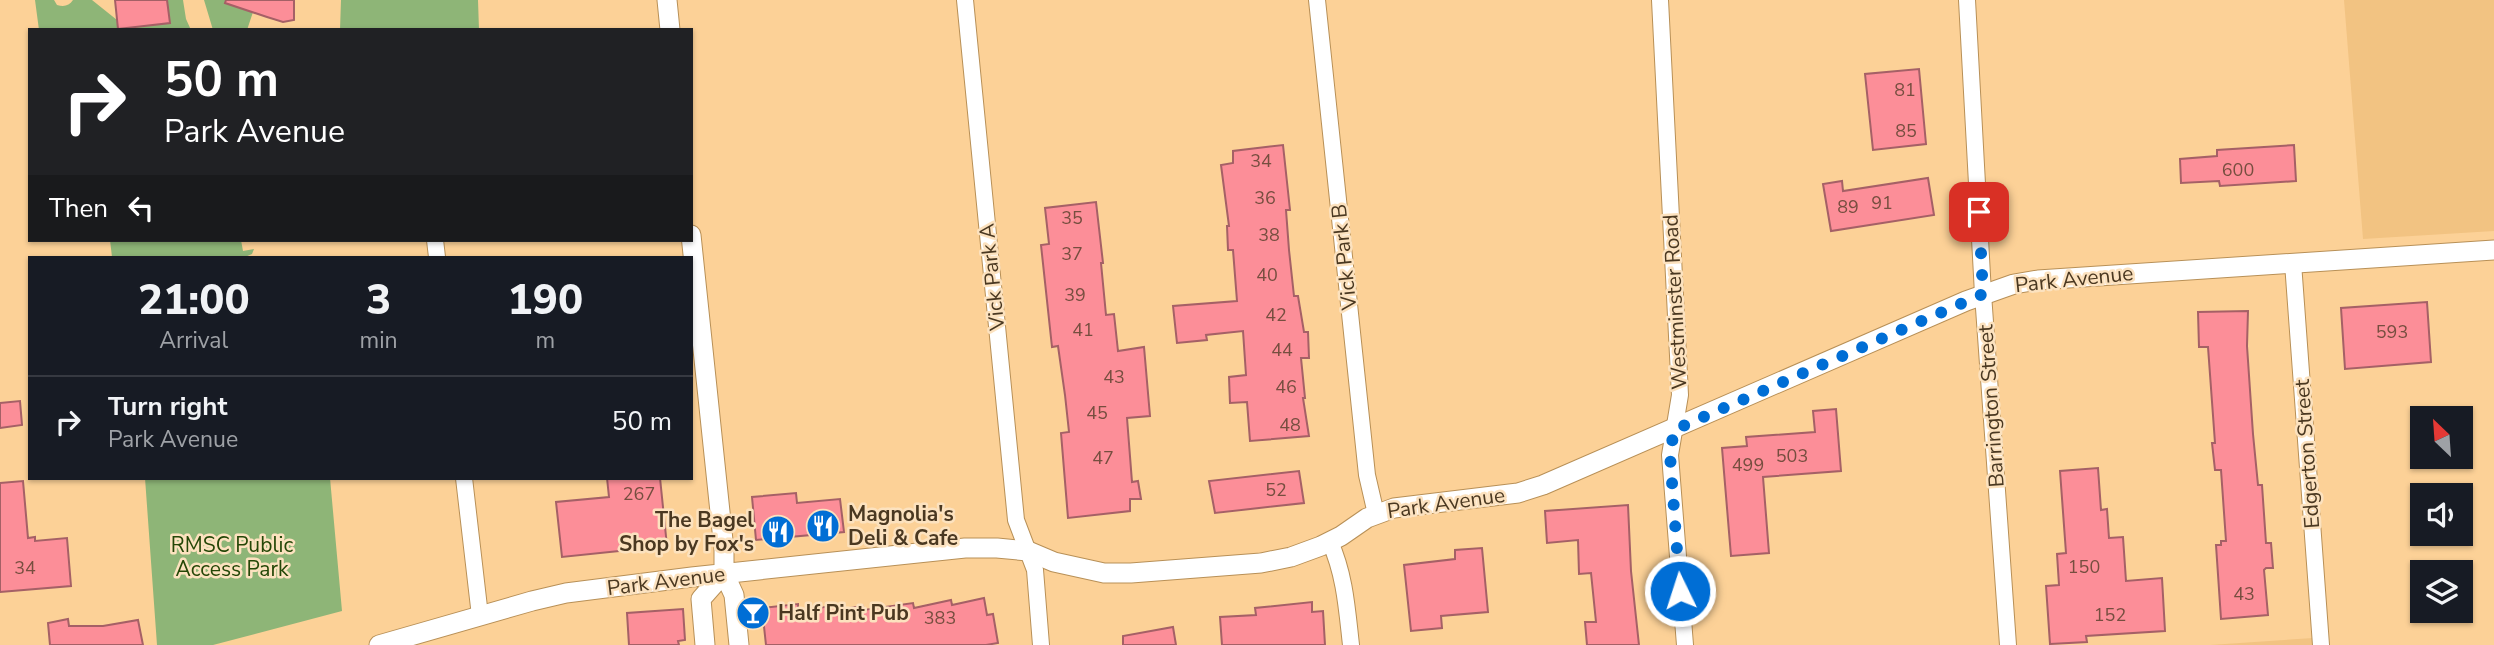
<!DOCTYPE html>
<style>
:root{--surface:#171b24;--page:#20242c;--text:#f1f3f6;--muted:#9ea1a6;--line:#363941}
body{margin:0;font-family:"Nunito Sans",sans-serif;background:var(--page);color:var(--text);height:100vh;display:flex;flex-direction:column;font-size:26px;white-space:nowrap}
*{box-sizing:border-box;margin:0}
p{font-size:23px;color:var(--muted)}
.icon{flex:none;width:38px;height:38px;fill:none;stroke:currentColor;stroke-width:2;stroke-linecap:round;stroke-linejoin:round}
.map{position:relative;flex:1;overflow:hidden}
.side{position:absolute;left:28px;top:256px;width:665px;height:224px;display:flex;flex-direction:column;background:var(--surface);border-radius:0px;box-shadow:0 2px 5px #0004}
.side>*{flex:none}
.banner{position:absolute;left:28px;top:28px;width:665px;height:214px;border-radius:0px;box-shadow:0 2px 5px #0004;background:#202124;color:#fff;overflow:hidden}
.needle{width:46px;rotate:335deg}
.controls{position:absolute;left:2410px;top:406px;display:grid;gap:14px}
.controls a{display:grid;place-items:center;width:63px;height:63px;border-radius:0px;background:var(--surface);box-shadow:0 2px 5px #0004;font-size:35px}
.pin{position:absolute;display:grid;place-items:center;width:60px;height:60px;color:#fff;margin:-30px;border-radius:14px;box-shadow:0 4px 10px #0006}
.me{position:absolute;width:77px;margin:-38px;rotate:356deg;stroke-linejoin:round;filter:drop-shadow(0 0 5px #0008)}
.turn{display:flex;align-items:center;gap:24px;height:147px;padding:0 21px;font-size:32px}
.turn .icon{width:91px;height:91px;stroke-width:2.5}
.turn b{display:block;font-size:49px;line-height:60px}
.then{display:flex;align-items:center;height:66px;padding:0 21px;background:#0003;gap:14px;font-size:26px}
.eta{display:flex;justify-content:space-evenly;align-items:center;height:119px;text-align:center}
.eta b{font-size:42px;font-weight:800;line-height:49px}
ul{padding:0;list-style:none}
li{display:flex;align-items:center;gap:21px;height:91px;padding:0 21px;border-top:2px solid var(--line)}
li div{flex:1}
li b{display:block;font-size:26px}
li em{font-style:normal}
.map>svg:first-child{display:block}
.built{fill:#f2c382}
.green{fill:#8eb577}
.building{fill:#fc8e98;stroke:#a56066;stroke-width:2}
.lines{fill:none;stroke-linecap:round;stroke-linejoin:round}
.minor-casing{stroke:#b89057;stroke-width:18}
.tertiary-casing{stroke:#b89057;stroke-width:21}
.minor{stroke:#fff;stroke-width:16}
.tertiary{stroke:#fff;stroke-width:19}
.route{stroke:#006ed5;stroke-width:12;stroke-dasharray:0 21.6}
.labels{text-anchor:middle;stroke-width:5;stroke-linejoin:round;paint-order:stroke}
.number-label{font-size:18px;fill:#764e3f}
.street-label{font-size:21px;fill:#4a3821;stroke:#fce2bf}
.poi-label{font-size:21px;font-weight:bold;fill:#4a3821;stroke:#fce2bf;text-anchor:start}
.park-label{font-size:21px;fill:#244707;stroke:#fce2bf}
</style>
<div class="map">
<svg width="2494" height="645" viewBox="0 0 2494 645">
<rect width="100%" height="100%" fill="#fcd197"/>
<!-- built -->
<path class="built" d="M 2344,0 L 2494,0 L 2494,231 L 2363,239 Z
M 2313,638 L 2313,645 L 2210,645 Z"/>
<!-- green -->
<path class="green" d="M 35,0 L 54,0 L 57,5 C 64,7 69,6 73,0 L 92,0 L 117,20 L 119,29 L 169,23 L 167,0 L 183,0 L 186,19 L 191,30 L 39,30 Z
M 204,0 L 238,0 L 253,12 L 247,30 L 213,30 Z
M 341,0 L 478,0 L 479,30 L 340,30 Z
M 110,240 L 241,240 L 243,251 L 254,249 L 252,254 L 245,257 L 112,257 Z
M 145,478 L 330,478 L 342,611 L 213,645 L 157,645 Z"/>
<!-- building -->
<path class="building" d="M 115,0 L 167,0 L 170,23 L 118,29 Z
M 226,0 L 294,0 L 294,20 L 283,22 L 267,17 L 225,3 Z
M 1919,69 L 1926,144 L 1873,150 L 1865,74 Z
M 1283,145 L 1290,210 L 1286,210 L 1289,250 L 1294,296 L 1298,296 L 1304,332 L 1308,332 L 1309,358 L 1301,358 L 1305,398 L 1303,398 L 1309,436 L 1250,441 L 1247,402 L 1230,403 L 1229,377 L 1246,375 L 1243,331 L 1206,335 L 1207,340 L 1177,343 L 1173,306 L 1237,301 L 1233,250 L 1228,250 L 1227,226 L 1229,226 L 1221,165 L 1233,163 L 1233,151 Z
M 2294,145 L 2296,181 L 2220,186 L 2219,181 L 2181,183 L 2180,159 L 2217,156 L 2217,150 Z
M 1928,178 L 1934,215 L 1831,231 L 1823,184 L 1842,181 L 1843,191 Z
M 1096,202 L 1103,263 L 1101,263 L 1106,315 L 1114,314 L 1118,351 L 1144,347 L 1150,416 L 1127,418 L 1132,482 L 1138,481 L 1141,499 L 1130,499 L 1130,511 L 1068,518 L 1061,433 L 1069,432 L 1065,395 L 1058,346 L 1052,347 L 1041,245 L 1049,244 L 1045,208 Z
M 2427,302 L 2431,362 L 2345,369 L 2341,308 Z
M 2248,311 L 2247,346 L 2253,434 L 2258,485 L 2262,485 L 2266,543 L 2271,543 L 2273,568 L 2266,568 L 2264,570 L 2268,615 L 2221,619 L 2216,545 L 2221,545 L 2221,541 L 2226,541 L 2221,470 L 2215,470 L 2212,443 L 2215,443 L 2208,347 L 2199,347 L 2198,312 Z
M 20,401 L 22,425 L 0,428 L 0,403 Z
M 1836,409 L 1841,471 L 1763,477 L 1769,553 L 1731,556 L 1722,448 L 1747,446 L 1746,437 L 1815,432 L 1813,411 Z
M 2098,468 L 2101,510 L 2107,509 L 2109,538 L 2123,537 L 2126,581 L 2162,578 L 2165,631 L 2086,636 L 2087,642 L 2050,644 L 2046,586 L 2059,585 L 2057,554 L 2066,553 L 2060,471 Z
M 1299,471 L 1304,503 L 1215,513 L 1209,481 Z
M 607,478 L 660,478 L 667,546 L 562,557 L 556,502 L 609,497 Z
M 23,481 L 28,538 L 35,537 L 35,541 L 67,538 L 71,586 L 0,592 L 0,483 Z
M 796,493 L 797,503 L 840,499 L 844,532 L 756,540 L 752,497 Z
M 1628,505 L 1631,571 L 1639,645 L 1587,645 L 1585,622 L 1596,622 L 1591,573 L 1579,574 L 1578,540 L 1547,543 L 1545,511 Z
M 1482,548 L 1488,612 L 1441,616 L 1442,628 L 1411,631 L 1404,565 L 1455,559 L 1455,550 Z
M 984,598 L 987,615 L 993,614 L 998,643 L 986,645 L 766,645 L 762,608 L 798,604 L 798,610 L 844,605 L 844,609 L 863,606 L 864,610 L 913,603 L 914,608 L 951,600 L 952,605 Z
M 1312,602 L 1312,612 L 1323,611 L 1325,645 L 1222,645 L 1220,617 L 1256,615 L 1255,608 Z
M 683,609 L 685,640 L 678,641 L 679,645 L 629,645 L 627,613 Z
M 68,619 L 69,626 L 103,626 L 138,620 L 143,645 L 50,645 L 48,623 Z
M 1173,627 L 1176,645 L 1123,645 L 1123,636 Z"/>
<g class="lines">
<defs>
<path id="minor" d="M 965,0 L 1016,520 L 1035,570 L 1041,645
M 1317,0 L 1367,475 L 1376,514
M 1660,0 L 1680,395 L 1670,455 L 1685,645
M 1967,0 L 1983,294 L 2008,645
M 435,240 L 437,257
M 2293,263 L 2321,645
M 464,478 L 480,616
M 1330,542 C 1345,575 1347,610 1351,645"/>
<path id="tertiary" d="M 667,0 L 670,30
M 691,235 L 724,550 L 724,573 L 734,595 L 739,645
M 379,645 L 532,601 L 566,593 L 692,577 L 965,548 L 997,548 L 1028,551 L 1054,562 L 1104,573 L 1131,573 L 1261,563 L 1291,557 L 1321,546 L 1341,536 L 1367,518 L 1394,508 L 1518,493 L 1543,485 L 1966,301 L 2014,284 L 2038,280 L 2494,250
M 705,645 L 701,599 L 724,573"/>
</defs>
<!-- minor casing -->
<use href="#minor" class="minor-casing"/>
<!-- tertiary casing -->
<use href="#tertiary" class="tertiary-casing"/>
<!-- minor -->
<use href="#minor" class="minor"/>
<!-- tertiary -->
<use href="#tertiary" class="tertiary"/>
</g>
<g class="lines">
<!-- route -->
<path class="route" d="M 1680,591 L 1670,455 L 1674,430 L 1983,294 L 1979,212"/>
</g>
<!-- icons -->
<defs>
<symbol id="restaurant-disc" viewBox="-11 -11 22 22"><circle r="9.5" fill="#006ed5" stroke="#fce2bf"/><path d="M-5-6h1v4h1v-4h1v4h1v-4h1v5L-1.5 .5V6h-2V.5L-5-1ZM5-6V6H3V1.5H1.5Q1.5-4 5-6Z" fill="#fff"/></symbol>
<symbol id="bar-disc" viewBox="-11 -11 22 22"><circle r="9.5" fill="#006ed5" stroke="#fce2bf"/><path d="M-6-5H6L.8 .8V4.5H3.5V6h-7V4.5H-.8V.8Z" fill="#fff"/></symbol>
</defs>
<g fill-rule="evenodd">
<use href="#restaurant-disc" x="804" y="507" width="38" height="38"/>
<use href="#restaurant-disc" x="759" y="513" width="38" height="38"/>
<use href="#bar-disc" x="734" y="594" width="38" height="38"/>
</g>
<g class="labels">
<!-- number labels -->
<g class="number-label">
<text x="1905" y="96">81</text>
<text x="1906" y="137">85</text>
<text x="1261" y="167">34</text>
<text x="2238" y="176">600</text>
<text x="1265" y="204">36</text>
<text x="1882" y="209">91</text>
<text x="1848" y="213">89</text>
<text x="1072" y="224">35</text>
<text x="1269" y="241">38</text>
<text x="1072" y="260">37</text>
<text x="1267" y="281">40</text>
<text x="1075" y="301">39</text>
<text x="1276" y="321">42</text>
<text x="1083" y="336">41</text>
<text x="2392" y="338">593</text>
<text x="1282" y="356">44</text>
<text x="1114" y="383">43</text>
<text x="1286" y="393">46</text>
<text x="1097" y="419">45</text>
<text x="1290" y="431">48</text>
<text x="1792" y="462">503</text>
<text x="1103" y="464">47</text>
<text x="1748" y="471">499</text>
<text x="1276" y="496">52</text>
<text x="639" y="500">267</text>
<text x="2084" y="573">150</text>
<text x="25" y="574">34</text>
<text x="2244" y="600">43</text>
<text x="2110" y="621">152</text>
<text x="940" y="624">383</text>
</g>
<!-- street labels -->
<g class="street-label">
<text transform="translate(1344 257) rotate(-96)" y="7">Vick Park B</text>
<text transform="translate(992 277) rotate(-96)" y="7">Vick Park A</text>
<text transform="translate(2074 279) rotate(-6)" y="7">Park Avenue</text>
<text transform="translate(1675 302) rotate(-93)" y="7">Westminster Road</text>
<text transform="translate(1991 406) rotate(-94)" y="7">Barrington Street</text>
<text transform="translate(2307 454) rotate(-94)" y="7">Edgerton Street</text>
<text transform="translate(1446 503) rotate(-8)" y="7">Park Avenue</text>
<text transform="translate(666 581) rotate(-7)" y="7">Park Avenue</text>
</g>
<!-- poi labels -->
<g class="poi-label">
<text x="848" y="521">Magnolia's<tspan x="848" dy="24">Deli &amp; Cafe</tspan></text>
<text x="754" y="527" text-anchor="end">The Bagel<tspan x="754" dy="24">Shop by Fox's</tspan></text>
<text x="778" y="620">Half Pint Pub</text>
</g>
<!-- park labels -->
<g class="park-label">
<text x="232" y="552">RMSC Public<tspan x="232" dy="24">Access Park</tspan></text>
</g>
</g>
</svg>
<div class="controls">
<a><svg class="needle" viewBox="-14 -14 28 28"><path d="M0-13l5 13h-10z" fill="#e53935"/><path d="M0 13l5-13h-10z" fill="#9ea1a6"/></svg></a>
<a><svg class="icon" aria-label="sound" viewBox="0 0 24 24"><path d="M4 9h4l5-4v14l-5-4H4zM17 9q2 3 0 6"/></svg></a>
<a><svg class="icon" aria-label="layers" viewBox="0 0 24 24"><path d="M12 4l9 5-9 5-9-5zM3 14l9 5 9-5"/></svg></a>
</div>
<div class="pin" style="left:1979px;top:212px;background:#d93025"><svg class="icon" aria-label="arrive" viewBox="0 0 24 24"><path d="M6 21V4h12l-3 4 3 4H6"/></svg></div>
<svg class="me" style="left:1680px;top:591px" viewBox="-20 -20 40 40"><circle r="17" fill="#006ed5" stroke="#fff" stroke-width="3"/><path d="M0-11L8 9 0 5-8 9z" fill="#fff"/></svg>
<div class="banner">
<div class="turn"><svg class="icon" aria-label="right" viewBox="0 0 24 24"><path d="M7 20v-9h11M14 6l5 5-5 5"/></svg><div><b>50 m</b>Park Avenue</div></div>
<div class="then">Then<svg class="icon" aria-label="left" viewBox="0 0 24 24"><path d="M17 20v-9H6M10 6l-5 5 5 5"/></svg></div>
</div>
<section class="side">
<div class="eta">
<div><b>21:00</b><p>Arrival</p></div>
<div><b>3</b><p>min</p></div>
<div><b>190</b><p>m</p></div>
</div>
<ul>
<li><svg class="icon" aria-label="right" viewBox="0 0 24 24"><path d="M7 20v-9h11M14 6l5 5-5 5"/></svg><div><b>Turn right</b><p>Park Avenue</p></div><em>50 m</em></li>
</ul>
</section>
</div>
